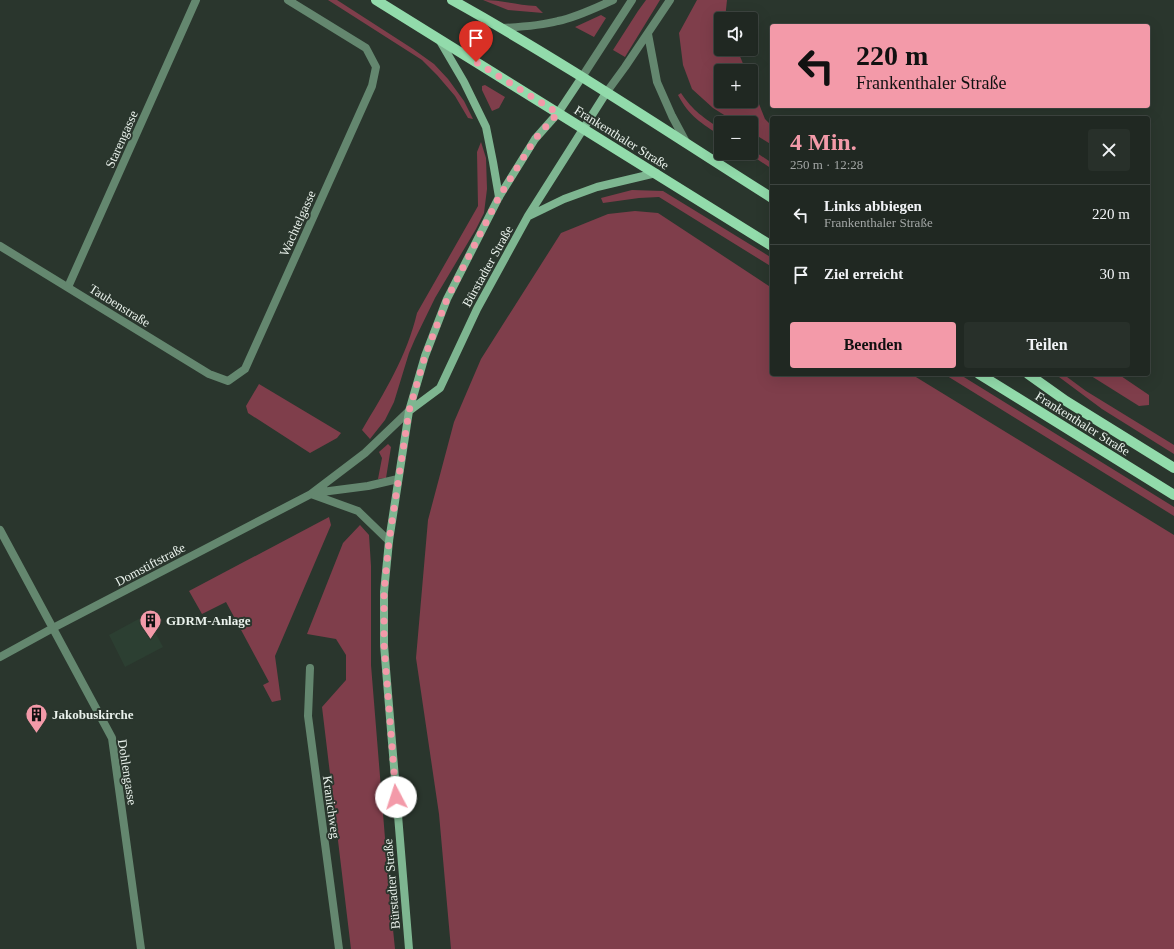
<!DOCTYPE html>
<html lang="de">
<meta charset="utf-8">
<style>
:root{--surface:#202822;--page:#28302a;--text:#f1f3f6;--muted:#a2a6a5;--line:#3d4440;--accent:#f39aa9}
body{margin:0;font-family:"Times New Roman",serif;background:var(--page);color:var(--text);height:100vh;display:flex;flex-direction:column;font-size:15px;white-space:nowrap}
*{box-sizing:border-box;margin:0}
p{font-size:13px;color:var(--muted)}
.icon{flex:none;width:22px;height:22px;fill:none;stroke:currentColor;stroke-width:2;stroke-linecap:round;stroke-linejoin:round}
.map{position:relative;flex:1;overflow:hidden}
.panel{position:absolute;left:770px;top:116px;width:380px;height:260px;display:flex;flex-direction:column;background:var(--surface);border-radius:4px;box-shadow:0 4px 16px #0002,0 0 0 1px var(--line)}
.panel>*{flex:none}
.hud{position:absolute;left:770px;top:24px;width:380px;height:84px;border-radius:4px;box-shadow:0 4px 16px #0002,0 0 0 1px var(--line);background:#f39aa9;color:#111;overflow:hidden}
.tools{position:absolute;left:714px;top:12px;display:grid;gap:8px}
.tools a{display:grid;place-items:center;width:44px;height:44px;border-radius:4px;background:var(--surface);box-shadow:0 4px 16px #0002,0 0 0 1px var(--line);font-size:20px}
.pin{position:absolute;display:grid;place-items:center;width:34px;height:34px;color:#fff;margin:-41px -17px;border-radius:50% 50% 50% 0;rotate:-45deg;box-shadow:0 0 4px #0007}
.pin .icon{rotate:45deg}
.me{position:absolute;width:44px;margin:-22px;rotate:355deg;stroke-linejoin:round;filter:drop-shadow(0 0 3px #0008)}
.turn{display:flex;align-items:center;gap:14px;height:84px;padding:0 20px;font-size:18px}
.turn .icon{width:52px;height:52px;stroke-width:2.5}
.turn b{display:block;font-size:28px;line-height:34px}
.round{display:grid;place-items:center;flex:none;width:42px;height:42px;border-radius:4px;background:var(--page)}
.overview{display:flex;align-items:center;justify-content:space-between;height:68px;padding:0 20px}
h1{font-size:24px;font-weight:800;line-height:30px;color:var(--accent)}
.action{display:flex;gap:8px;margin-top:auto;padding:8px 20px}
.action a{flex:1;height:46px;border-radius:4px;background:var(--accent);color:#111;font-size:16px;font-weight:800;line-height:46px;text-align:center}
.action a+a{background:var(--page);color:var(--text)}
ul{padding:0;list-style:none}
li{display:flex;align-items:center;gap:12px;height:60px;padding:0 20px;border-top:1px solid var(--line)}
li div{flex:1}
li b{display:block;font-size:15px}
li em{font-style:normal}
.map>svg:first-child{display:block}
.built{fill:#2c3f32}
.green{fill:#7f3e4b}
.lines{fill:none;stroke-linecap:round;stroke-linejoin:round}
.minor{stroke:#64876f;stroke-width:8}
.tertiary{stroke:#64876f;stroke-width:8}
.secondary{stroke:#7eb691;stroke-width:8}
.primary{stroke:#92dbab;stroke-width:10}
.route{stroke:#f39aa9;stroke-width:7;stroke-dasharray:0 12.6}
.labels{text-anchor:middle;stroke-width:4;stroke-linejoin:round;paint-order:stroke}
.street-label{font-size:13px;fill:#e9f1eb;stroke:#2a362d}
.poi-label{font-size:13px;font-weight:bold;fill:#e9f1eb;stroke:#2a362d;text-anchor:start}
</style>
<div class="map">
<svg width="1174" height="949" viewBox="0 0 1174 949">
<rect width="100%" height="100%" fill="#2a362d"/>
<!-- built -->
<path class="built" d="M 146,615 L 163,647 L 125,667 L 109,635 Z"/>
<!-- green -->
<path class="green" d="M 328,0 L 337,0 L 413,49 L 434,64 L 448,79 L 464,101 L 473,119 L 468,118 L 455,96 L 437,75 L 422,60 Z
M 483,0 C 501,0 518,5 536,6 L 543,13 L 508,10 Z
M 646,0 L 660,0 L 625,57 L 613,50 L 638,11 Z
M 697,0 L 727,0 L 725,19 L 721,19 L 721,49 L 737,49 L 746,71 L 721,71 L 721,101 L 751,101 L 751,84 L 765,119 L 772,126 L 772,145 L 751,132 L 751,123 L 737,123 L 713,108 L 692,89 L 683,65 L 679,33 Z
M 601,15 L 606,18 L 594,37 L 575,27 Z
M 485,85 L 505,97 L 499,108 L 492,111 L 482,90 L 482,86 Z
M 681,93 C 693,111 704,118 721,129 L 721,136 C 701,123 689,116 678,95 Z
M 481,142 L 486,158 L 487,189 L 484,213 L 476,229 L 435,298 L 415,339 L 409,353 L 394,402 L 385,420 L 370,439 L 362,430 C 384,393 407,356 417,313 L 478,206 L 477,152 Z
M 751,149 L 772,163 L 772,169 L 748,153 L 751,153 Z
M 632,190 L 663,191 L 772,258 L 772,267 L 659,197 L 639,198 L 603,203 L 601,198 Z
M 635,211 L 658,213 L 772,288 L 772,374 L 911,374 L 1174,535 L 1174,949 L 451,949 L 439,814 L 416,658 L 428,520 L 454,422 L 481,359 L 561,233 L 608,214 Z
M 944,374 L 959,374 L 1174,507 L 1174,516 Z
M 1055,374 L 1063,374 L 1086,391 L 1174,445 L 1174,454 L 1102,409 Z
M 1088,374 L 1118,374 L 1149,395 L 1149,405 L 1139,406 Z
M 259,384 L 341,433 L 337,438 L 310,453 L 248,413 L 246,406 Z
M 388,444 L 391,447 L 386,478 L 378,479 L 382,458 L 379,452 Z
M 329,517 L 331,525 L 275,656 L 281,700 L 272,702 L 263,685 L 269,682 L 226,602 L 202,614 L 189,591 Z
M 360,525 L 369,535 L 371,566 L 371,665 L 390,900 L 395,949 L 351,949 L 322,707 L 346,680 L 346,655 L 336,639 L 307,634 L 343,543 Z"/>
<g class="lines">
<!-- minor -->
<path class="minor" d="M 0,246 L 209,374 L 228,381 L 245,369 L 372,86 L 376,67 L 366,48 L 288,0
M 68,287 L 196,0
M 314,493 L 368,486 L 398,479
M 311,494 L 358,511 L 389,541
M 0,530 L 112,738 L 141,949
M 0,657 L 53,628 L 311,494 L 365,453 L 409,411
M 310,668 L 308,716 L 339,949"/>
<!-- tertiary -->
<path class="tertiary" d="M 502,28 C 521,27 539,26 558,21 C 577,17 595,8 613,0
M 648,34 L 657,82 L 672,116 L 687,144
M 582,77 L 632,0
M 606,93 L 625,67 L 670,0"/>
<!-- secondary -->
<path class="secondary" d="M 440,41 L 464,82 L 486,127 L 493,162 L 499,197
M 529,216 L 564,199 L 597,187 L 656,173
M 409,411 L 440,388 L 477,309 L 528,216 L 606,93
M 409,949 L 384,645 L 384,592 L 389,541 L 409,411 L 425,356 L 447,299 L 499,197 L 535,139 L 558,113 L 582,77"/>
<!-- primary -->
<path class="primary" d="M 376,0 L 772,246
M 452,0 C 562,61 666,131 772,198
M 979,374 L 1174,495
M 1028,374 L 1066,401 L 1174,468"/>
</g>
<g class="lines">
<!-- route -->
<path class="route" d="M 396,797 L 384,645 L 384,592 L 389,541 L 409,411 L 425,356 L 447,299 L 499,197 L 535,139 L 558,113 L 476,62"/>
</g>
<!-- icons -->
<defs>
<symbol id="building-pin" viewBox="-11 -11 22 30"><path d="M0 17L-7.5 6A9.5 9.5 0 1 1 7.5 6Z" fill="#f39aa9" stroke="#2a362d"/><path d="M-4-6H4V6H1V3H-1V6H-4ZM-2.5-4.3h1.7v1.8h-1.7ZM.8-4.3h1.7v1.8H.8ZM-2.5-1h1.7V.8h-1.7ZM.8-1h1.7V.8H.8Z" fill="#111"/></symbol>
</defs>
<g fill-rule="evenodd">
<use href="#building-pin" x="138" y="608" width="25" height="34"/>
<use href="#building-pin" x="24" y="702" width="25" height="34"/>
</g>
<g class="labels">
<!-- street labels -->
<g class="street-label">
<text transform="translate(622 137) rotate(32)" y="5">Frankenthaler Straße</text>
<text transform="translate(121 139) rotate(-66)" y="5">Starengasse</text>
<text transform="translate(297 223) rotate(-66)" y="5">Wachtelgasse</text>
<text transform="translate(487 266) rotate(-61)" y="5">Bürstadter Straße</text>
<text transform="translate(120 305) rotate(32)" y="5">Taubenstraße</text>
<text transform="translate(1083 423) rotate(32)" y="5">Frankenthaler Straße</text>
<text transform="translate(150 564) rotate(-28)" y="5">Domstiftstraße</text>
<text transform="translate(128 772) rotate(81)" y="5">Dohlengasse</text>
<text transform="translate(332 807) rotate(82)" y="5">Kranichweg</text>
<text transform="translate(391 884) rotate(-95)" y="5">Bürstadter Straße</text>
</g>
<!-- poi labels -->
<g class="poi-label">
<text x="166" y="625">GDRM-Anlage</text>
<text x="52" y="719">Jakobuskirche</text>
</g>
</g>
</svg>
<div class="tools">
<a><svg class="icon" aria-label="sound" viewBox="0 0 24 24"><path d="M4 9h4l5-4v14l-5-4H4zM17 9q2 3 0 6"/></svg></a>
<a>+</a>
<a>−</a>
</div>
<div class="pin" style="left:476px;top:62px;background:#d93025"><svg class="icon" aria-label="arrive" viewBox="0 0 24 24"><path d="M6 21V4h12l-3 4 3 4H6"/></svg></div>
<svg class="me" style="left:396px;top:797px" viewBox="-20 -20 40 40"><circle r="19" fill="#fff"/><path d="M0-13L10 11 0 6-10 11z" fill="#f39aa9"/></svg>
<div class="hud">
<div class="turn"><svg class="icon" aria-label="left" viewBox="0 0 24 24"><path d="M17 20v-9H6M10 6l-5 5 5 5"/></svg><div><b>220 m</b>Frankenthaler Straße</div></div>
</div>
<section class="panel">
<div class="overview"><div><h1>4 Min.</h1><p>250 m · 12:28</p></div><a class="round"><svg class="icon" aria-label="close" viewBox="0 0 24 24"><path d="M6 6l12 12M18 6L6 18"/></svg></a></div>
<ul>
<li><svg class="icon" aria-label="left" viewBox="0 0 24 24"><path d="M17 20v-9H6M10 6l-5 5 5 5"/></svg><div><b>Links abbiegen</b><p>Frankenthaler Straße</p></div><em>220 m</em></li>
<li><svg class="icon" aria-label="arrive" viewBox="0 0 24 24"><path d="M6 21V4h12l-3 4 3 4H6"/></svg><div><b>Ziel erreicht</b></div><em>30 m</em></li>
</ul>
<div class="action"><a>Beenden</a><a>Teilen</a></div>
</section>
</div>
